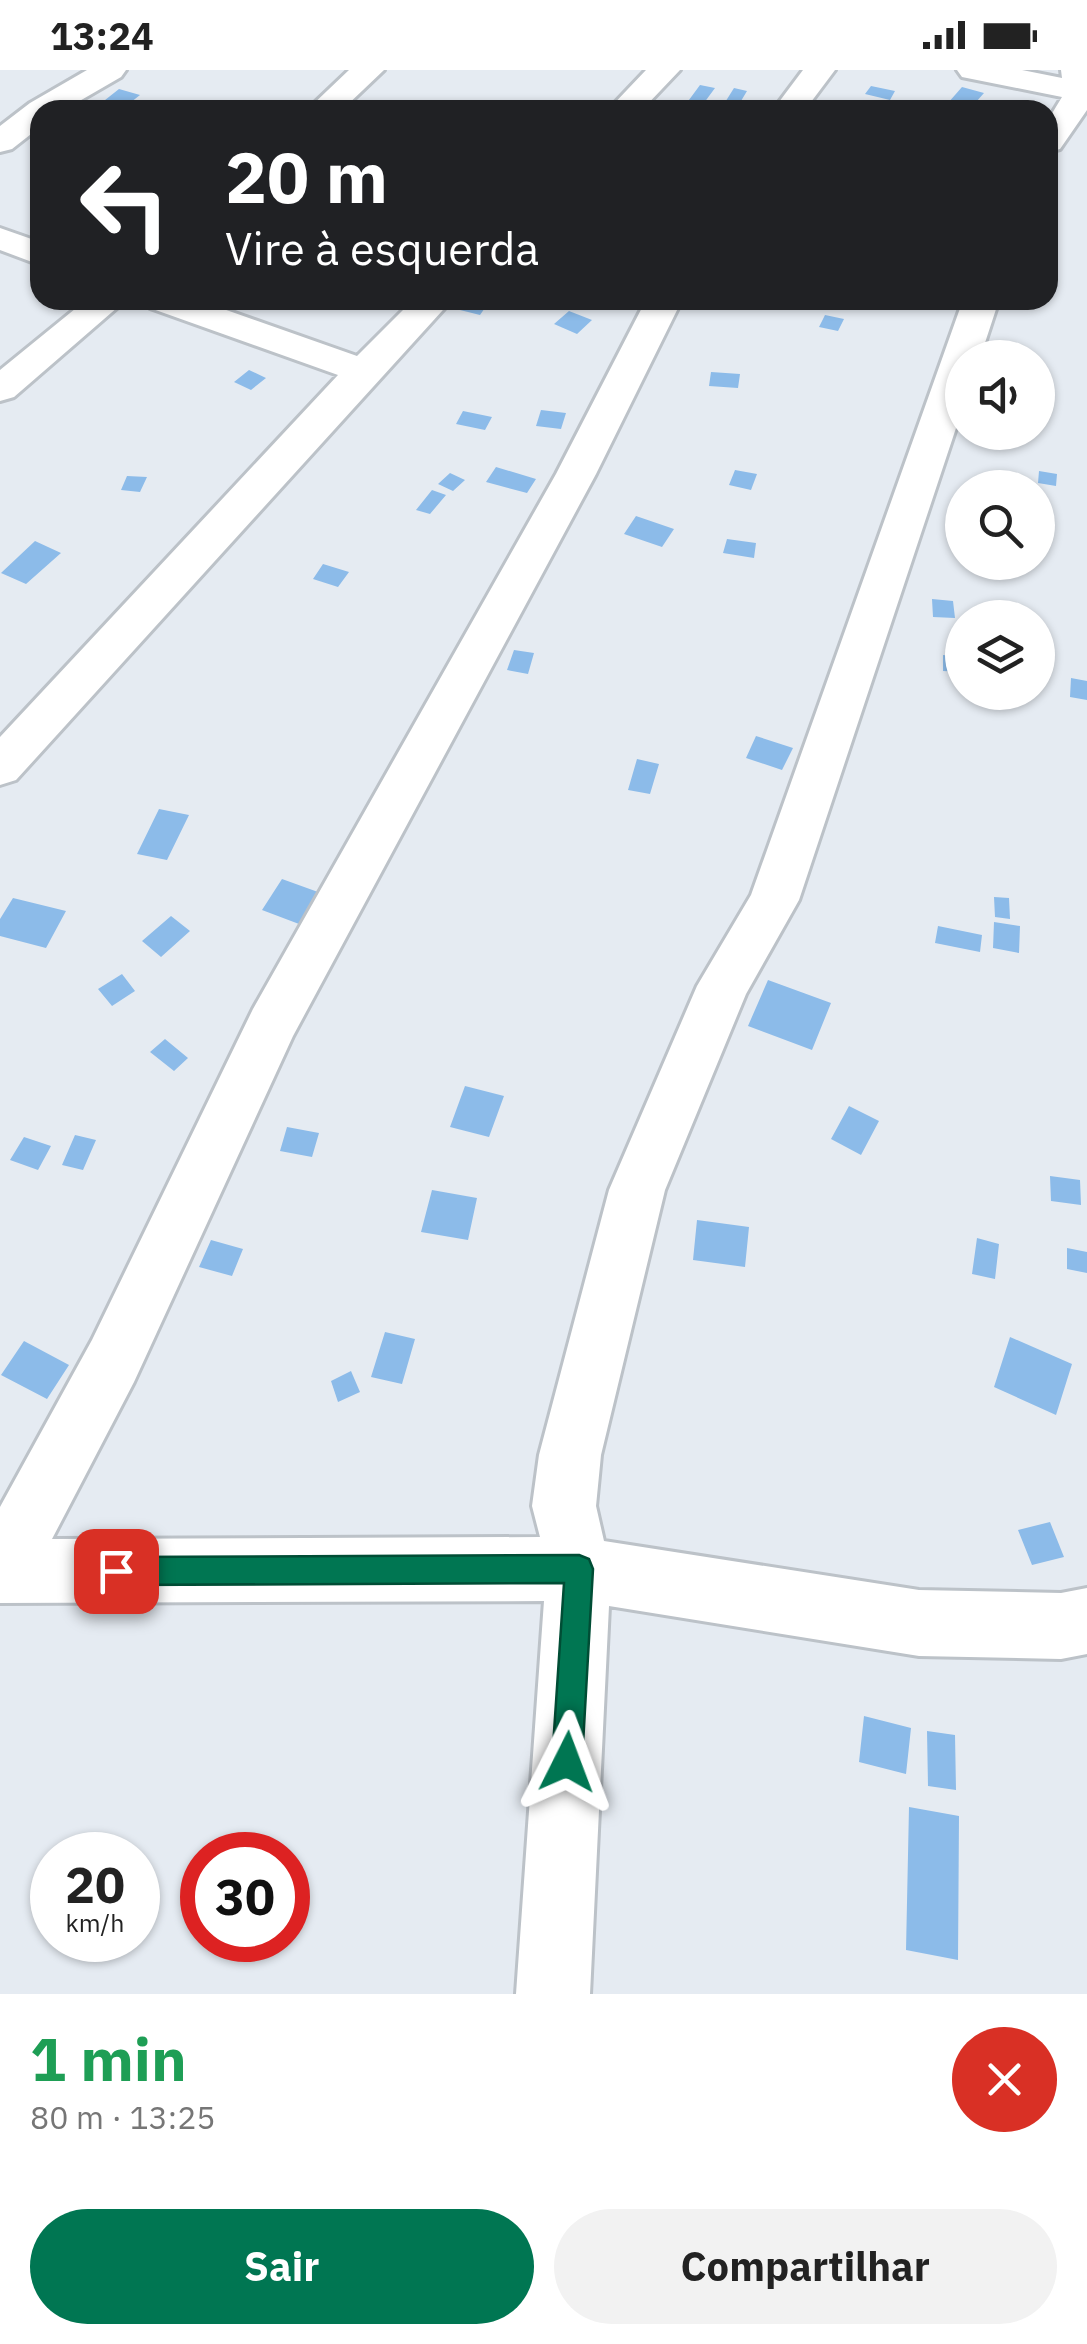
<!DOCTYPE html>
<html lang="pt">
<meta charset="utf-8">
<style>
:root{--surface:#fff;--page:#f2f2f2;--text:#222;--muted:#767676;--accent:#007652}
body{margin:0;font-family:"IBM Plex Sans",sans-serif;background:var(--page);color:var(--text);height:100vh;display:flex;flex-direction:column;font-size:38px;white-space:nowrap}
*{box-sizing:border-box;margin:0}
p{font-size:32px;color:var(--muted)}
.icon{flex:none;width:55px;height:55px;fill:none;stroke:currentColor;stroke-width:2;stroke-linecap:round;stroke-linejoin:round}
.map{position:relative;height:1924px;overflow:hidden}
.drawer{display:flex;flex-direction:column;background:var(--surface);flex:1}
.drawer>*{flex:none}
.guide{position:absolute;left:30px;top:30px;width:1028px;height:210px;border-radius:30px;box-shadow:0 2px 8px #0004;background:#202124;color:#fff;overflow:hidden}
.fabs{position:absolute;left:945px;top:270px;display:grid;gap:20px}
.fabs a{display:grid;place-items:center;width:110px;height:110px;border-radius:50%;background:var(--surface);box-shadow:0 2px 8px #0004;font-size:50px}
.speed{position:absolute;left:30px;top:1762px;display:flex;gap:20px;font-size:50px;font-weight:700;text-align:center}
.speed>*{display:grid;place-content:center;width:130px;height:130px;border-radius:50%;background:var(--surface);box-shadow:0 2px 8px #0004;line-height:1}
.speed small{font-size:25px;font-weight:400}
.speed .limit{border:15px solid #d22;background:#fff;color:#111}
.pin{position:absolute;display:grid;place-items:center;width:85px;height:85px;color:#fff;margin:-42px;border-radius:20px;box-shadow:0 5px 15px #0006}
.me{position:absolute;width:110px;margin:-55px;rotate:3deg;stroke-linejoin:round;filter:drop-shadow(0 0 8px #0008)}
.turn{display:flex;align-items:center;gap:35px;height:210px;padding:0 30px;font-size:45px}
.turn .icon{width:130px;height:130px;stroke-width:2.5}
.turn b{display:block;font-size:70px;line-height:85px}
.round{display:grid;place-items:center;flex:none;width:105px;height:105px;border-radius:52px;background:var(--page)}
.summary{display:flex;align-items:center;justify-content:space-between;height:170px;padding:0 30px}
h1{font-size:60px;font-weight:700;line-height:75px;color:#1e9e55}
.cta{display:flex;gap:20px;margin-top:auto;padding:20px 30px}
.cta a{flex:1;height:115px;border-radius:60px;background:var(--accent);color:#fff;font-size:40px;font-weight:700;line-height:115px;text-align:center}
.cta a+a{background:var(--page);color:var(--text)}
.status{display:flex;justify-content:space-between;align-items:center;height:70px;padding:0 50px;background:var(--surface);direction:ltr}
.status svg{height:28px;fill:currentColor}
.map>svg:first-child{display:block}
.building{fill:#8cbbe9}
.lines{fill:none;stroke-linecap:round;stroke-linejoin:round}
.minor-casing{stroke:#bcc2c8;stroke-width:6}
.minor{fill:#fff;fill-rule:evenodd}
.route{fill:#007652;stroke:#004d35;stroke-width:2.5}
</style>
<div class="status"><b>13:24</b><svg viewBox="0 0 49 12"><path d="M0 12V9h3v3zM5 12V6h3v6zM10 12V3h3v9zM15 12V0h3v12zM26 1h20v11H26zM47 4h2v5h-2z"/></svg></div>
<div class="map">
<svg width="1087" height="1924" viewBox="0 0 1087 1924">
<rect width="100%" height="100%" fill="#e5ebf2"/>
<!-- building -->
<path class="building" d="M 700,15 L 715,18 L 701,37 L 686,34 Z
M 871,16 L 895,21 L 890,30 L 865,24 Z
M 962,17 L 984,23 L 969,40 L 948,33 Z
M 734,18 L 747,21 L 738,36 L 724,34 Z
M 119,19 L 140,25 L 121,40 L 100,34 Z
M 458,230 L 479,230 L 489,232 L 480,245 L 452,238 Z
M 569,241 L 592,250 L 577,264 L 554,254 Z
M 825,245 L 844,249 L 838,261 L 819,257 Z
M 249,300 L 266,308 L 251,320 L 234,312 Z
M 711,302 L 740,304 L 738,318 L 709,316 Z
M 541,340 L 566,343 L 561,359 L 536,356 Z
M 463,341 L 492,347 L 485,360 L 456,354 Z
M 496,397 L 536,409 L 527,423 L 486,412 Z
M 735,400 L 757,404 L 751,420 L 729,415 Z
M 1039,401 L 1057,404 L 1056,416 L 1038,413 Z
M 450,403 L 465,410 L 453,421 L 438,414 Z
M 127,406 L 147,407 L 140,422 L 121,420 Z
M 432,420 L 446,425 L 430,444 L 416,440 Z
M 636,446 L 674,459 L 662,477 L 624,464 Z
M 727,469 L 756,473 L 754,488 L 723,483 Z
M 35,471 L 61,483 L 26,514 L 1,503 Z
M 323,494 L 349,502 L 338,517 L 313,509 Z
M 932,529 L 953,531 L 955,548 L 933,547 Z
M 514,580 L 534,583 L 528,604 L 507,600 Z
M 943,585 L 962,587 L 962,602 L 943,601 Z
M 1071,608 L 1087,611 L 1087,630 L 1070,627 Z
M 756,666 L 793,678 L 782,700 L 746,688 Z
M 637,689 L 659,694 L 650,724 L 628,720 Z
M 159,739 L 189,745 L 167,790 L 137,784 Z
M 282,809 L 318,822 L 299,854 L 262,840 Z
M 994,827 L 1009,828 L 1010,849 L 995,847 Z
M 13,828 L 66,841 L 46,878 L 0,866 L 0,849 Z
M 171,846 L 190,861 L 161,887 L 142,871 Z
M 994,852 L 1020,856 L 1019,883 L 993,878 Z
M 938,856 L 982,865 L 980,882 L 935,873 Z
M 122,904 L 135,921 L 112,936 L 98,919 Z
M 768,910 L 831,933 L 812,980 L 748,956 Z
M 165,969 L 188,988 L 174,1001 L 150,982 Z
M 465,1016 L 504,1026 L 489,1067 L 450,1057 Z
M 849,1036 L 879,1051 L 861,1085 L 831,1069 Z
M 287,1057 L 319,1063 L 312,1087 L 280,1081 Z
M 75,1065 L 96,1070 L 83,1100 L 62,1095 Z
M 24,1067 L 51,1076 L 38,1100 L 10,1090 Z
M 1050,1106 L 1080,1110 L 1081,1135 L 1051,1131 Z
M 432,1120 L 477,1128 L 468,1170 L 421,1162 Z
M 697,1150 L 749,1157 L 745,1197 L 693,1190 Z
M 977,1168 L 999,1174 L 995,1209 L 972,1204 Z
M 211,1170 L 243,1179 L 232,1206 L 199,1197 Z
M 1067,1178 L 1087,1182 L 1087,1203 L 1067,1199 Z
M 385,1262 L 415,1269 L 402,1314 L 371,1307 Z
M 1010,1267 L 1072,1294 L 1056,1345 L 994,1317 Z
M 24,1271 L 69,1295 L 47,1329 L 1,1305 Z
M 351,1301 L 360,1322 L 338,1332 L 331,1311 Z
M 1050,1452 L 1064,1487 L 1032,1495 L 1018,1460 Z
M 864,1646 L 911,1658 L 906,1704 L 859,1692 Z
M 927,1661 L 955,1665 L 956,1720 L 928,1716 Z
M 909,1737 L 959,1746 L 958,1890 L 906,1880 Z"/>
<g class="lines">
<defs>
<path id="minor" d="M 87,0 L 126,0 L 121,7 L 64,40 L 40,40 L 40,57 L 12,79 L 0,82 L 0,56 L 30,33 Z
M 349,0 L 384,0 L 342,40 L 307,40 Z
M 646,0 L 680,0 L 642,40 L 608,40 Z
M 803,0 L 835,0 L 805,40 L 773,40 Z
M 957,0 L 1022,0 L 1062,8 L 1061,0 L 1087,0 L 1087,40 L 1060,79 L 1048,82 L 1048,50 L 1062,27 L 962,7 Z
M 0,158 L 40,172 L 40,195 L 0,180 Z
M 86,230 L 126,230 L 14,327 L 0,331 L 0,300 Z
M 145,230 L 198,230 L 357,286 L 413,230 L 452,230 L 16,710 L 0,715 L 0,667 L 338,305 L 150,238 Z
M 646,230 L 682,230 L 596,404 L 293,966 L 134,1312 L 52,1469 L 540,1467 L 532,1436 L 539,1385 L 609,1120 L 697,916 L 751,825 L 963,230 L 999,230 L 980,288 L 962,288 L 962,340 L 799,830 L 746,924 L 665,1120 L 601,1385 L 596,1436 L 604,1471 L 919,1520 L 1061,1523 L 1087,1518 L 1087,1584 L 1061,1589 L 919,1586 L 609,1536 L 590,1924 L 516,1924 L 544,1531 L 0,1533 L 0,1437 L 92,1270 L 253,939 L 556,404 Z"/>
</defs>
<!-- minor casing -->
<use href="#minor" class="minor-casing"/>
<!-- minor -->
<use href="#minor" class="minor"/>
</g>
<!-- route -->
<path class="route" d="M 579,1485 L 589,1489 L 593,1499 L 582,1692 L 578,1703 L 567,1707 L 557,1703 L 552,1692 L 564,1513 L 116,1515 L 106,1511 L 102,1501 L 106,1491 L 116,1487 Z"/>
</svg>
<div class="fabs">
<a><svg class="icon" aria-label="sound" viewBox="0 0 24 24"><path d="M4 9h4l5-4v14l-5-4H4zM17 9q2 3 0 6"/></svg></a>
<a><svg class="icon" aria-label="search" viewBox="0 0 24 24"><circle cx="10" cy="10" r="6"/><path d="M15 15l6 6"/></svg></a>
<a><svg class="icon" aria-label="layers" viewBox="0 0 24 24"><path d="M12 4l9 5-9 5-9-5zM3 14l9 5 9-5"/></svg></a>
</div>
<div class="speed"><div>20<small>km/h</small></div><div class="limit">30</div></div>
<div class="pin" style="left:116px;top:1501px;background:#d93025"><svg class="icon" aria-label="arrive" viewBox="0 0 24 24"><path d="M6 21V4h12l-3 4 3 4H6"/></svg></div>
<svg class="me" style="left:567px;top:1692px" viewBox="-20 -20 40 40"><path d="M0-17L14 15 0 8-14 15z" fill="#007652" stroke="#fff" stroke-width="4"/></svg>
<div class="guide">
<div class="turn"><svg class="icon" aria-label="left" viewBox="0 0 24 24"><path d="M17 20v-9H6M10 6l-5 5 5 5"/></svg><div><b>20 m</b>Vire à esquerda</div></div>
</div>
</div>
<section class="drawer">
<div class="summary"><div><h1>1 min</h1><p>80 m · 13:25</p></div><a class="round" style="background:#d93025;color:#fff"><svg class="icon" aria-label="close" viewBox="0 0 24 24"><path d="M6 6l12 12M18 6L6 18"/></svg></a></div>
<div class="cta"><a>Sair</a><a>Compartilhar</a></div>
</section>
